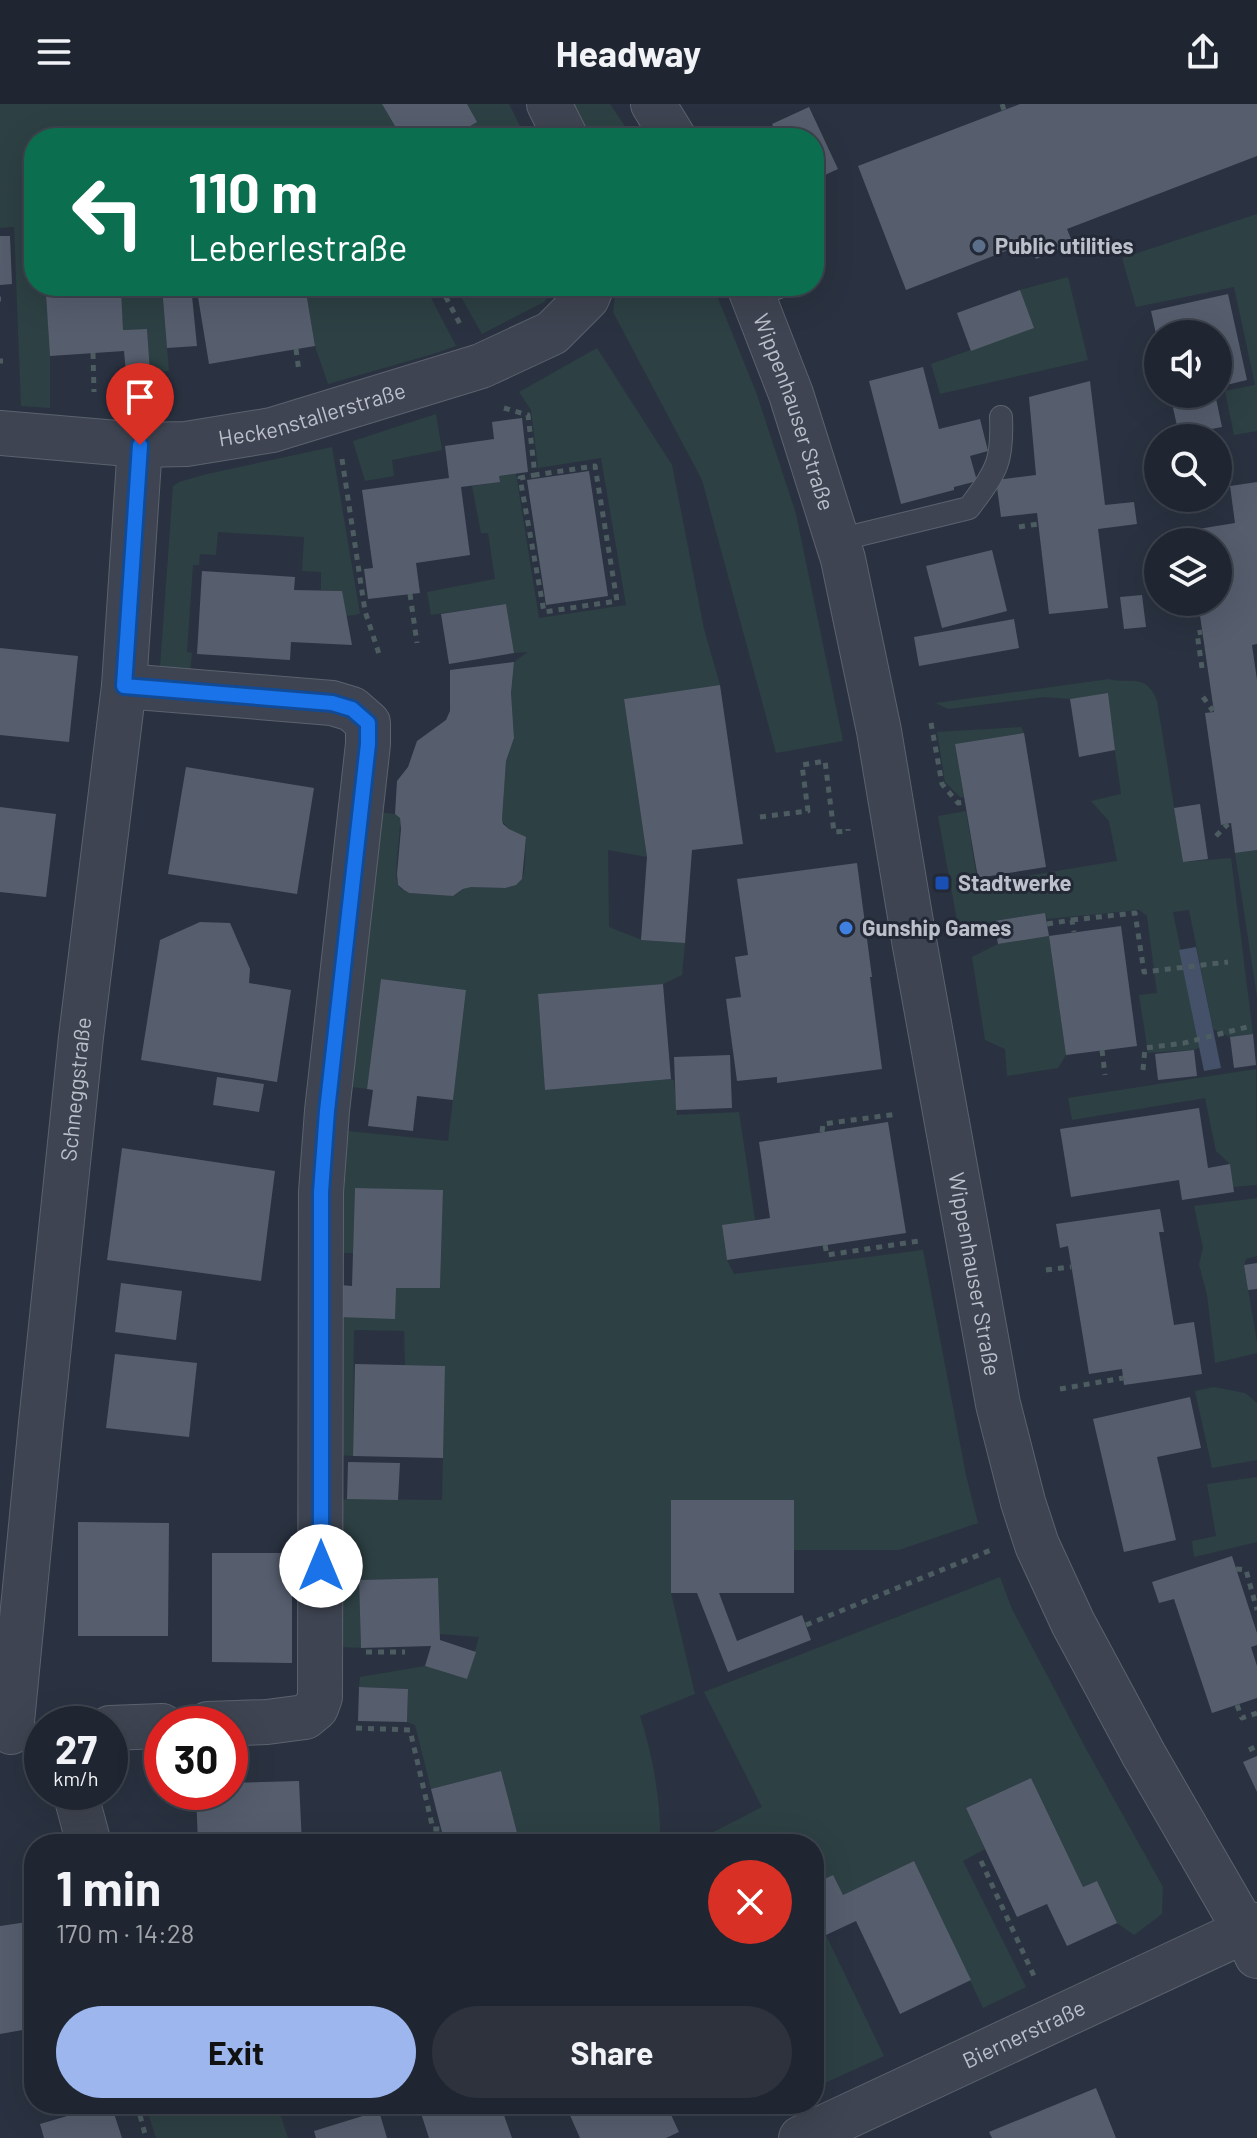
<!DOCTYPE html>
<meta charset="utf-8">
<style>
:root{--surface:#202631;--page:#2d323d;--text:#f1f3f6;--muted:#a2a5ab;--line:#3d434d;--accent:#9db6ee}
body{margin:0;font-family:Barlow,sans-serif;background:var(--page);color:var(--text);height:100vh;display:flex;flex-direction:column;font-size:30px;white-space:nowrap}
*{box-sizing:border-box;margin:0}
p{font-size:26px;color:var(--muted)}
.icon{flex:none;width:44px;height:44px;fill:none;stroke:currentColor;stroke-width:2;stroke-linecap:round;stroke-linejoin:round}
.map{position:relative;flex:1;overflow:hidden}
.side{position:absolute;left:24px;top:1730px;width:800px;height:280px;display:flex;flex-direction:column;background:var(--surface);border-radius:32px;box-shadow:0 8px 32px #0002,0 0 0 2px var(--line)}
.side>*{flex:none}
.top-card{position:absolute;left:24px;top:24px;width:800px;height:168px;border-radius:32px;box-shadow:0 8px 32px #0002,0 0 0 2px var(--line);background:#0b6e4f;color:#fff;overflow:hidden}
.fabs{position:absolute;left:1144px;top:216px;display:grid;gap:16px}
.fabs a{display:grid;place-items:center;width:88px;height:88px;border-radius:50%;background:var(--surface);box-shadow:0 8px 32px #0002,0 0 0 2px var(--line);font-size:40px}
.speed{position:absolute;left:24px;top:1602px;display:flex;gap:16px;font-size:40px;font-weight:700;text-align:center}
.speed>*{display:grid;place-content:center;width:104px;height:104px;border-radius:50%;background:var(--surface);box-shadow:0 8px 32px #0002,0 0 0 2px var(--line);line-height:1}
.speed small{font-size:20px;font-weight:400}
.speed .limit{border:12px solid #d22;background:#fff;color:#111}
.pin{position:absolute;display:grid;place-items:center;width:68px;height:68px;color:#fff;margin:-82px -34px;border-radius:50% 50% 50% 0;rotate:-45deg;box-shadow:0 0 8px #0007}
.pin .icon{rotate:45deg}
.me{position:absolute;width:88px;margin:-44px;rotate:0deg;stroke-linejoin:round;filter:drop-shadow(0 0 6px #0008)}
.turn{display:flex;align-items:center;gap:28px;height:168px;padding:0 32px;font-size:36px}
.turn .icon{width:104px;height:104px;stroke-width:2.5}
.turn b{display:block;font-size:56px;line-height:68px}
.round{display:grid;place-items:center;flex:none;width:84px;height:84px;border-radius:42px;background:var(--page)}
.head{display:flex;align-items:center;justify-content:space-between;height:136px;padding:0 32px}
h1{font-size:48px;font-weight:700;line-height:60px}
.action{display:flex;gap:16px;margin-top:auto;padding:16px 32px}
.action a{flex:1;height:92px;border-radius:48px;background:var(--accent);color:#111;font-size:32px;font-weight:700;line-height:92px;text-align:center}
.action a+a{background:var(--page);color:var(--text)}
header{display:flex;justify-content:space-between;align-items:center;height:104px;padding:0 32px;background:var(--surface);font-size:36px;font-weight:700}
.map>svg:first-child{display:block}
.green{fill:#2d4043}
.water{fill:#445169}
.building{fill:#565e6e}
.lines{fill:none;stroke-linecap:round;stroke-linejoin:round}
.service-casing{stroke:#5c626e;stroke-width:24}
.minor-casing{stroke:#5c626e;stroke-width:46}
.tertiary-casing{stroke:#5c626e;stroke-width:46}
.path{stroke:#4c5c60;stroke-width:5;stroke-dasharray:6 6;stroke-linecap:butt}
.service{stroke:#3e4451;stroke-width:22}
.minor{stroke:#3e4451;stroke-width:44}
.tertiary{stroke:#3e4451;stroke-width:44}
.route-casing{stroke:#114b97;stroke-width:20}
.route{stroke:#1a73e8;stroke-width:14}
.service-dot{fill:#5c6f8a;stroke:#232936;stroke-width:3}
.transit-dot{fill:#1a4fb4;stroke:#232936;stroke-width:3}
.shop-dot{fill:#3f7fe0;stroke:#232936;stroke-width:3}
.labels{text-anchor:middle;stroke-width:6;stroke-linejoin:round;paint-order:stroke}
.poi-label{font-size:22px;font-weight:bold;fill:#bbc0cb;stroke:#232936;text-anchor:start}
.street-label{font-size:22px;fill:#bbc0cb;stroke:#232936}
</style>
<header><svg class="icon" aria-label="menu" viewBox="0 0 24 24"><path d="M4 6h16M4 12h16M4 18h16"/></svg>Headway<svg class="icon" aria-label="share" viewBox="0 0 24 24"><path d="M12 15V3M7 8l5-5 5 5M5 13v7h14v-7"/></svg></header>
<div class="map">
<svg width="1257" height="2034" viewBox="0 0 1257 2034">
<rect width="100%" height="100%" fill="#2a3241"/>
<!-- green -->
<path class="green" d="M 0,0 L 382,0 L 402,34 L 34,34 L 34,182 L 46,182 L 50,252 L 50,304 L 21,302 L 14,123 L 0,124 Z
M 467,0 L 509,0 L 526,34 L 450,34 Z
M 568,0 L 610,0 L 633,34 L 585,34 Z
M 1257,110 L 1257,327 L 1234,331 L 1225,287 L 1255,281 L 1234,183 L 1136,203 L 1122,154 Z
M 1068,173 L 1088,256 L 940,290 L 931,260 L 1033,224 L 1020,186 Z
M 120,182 L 162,182 L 169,267 L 150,268 L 147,225 L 123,226 Z
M 305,182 L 425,182 L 456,242 L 433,250 L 328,280 L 315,242 Z
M 476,182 L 558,182 L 544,198 L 482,230 L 460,191 Z
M 616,182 L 713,182 L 756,288 L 796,410 L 843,637 L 776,649 L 702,376 L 613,208 Z
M 597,244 L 672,361 L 704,525 L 720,581 L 624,595 L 647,753 L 608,746 L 609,823 L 642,836 L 685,839 L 682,871 L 663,880 L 538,890 L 545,986 L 671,975 L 674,976 L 677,1011 L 739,1008 L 755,1116 L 722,1122 L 727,1156 L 734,1170 L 923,1146 L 966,1371 L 978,1419 L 899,1446 L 794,1446 L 793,1396 L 671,1396 L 671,1489 L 695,1590 L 640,1612 C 653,1652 661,1697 660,1740 L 520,1740 L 501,1667 L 431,1685 L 415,1621 L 407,1618 L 408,1585 L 359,1583 L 360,1573 L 425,1562 L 467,1575 L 479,1533 L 440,1530 L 438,1474 L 359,1476 L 361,1544 L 340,1543 L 335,1397 L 347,1395 L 442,1396 L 445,1262 L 405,1261 L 404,1227 L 354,1226 L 353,1352 L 335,1351 L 335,1214 L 396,1184 L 440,1184 L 443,1087 L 355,1084 L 353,1149 L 336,1149 L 337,1026 L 448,1037 L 466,886 L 381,875 L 367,985 L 343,982 L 376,708 L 395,710 L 400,714 C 401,730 393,770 398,781 C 400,785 405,787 409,789 L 453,792 C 460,789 463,784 470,783 C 485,781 517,791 523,772 C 526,760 525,745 526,733 C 517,729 505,725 502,715 L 506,657 L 514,634 L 511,589 L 514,558 L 528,548 L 514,549 L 506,500 L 431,511 L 427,488 L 495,475 L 488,429 L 481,429 L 472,382 L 499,378 L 499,372 L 516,370 L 539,514 L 626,501 L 601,354 L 538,364 L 531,306 L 519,288 Z
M 436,310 L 442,346 L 392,356 L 394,372 L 365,377 L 353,337 Z
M 332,343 L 360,510 L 346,512 L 341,487 L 321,486 L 321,468 L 302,467 L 304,433 L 218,428 L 216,451 L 200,450 L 199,461 L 193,461 L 187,548 L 192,549 L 190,567 L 160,564 L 173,382 L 179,378 L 207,370 Z
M 1109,575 C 1132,581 1146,568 1157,597 L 1183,758 L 1231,754 L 1253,930 L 1230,933 L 1213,925 L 1189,806 L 1173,808 L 1200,943 L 1194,946 L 1148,949 L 1139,891 L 1157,889 L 1147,812 L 1139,806 L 1047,815 L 1045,809 L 994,817 L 995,822 L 959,828 L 938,712 L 966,707 L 978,780 L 1117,757 L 1109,717 L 1091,697 L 1121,690 L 1107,590 L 1070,595 L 1044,593 L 948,605 L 936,599 Z
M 1021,623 L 1024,629 L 955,640 L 964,694 L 960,693 L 945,678 L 937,628 Z
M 1257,746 L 1257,893 L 1235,749 Z
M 1049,832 L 1066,951 L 1058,964 L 1007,972 L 1005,945 L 985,936 L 972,853 L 998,840 Z
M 1256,965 L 1257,1081 L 1233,1083 L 1230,1060 L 1216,1047 L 1205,994 L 1072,1016 L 1068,994 Z
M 1257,1094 L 1257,1152 L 1246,1155 L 1244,1161 L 1257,1238 L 1257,1249 L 1215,1259 L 1207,1191 L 1199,1160 L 1203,1144 L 1194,1102 Z
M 1214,1283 L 1245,1289 L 1257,1299 L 1257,1356 L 1212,1364 L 1195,1287 Z
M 1257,1373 L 1257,1438 L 1194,1453 L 1192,1437 L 1216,1432 L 1207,1380 Z
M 1000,1473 L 1012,1505 L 1085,1643 L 1163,1783 L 1162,1810 L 1134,1831 L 1117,1819 L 1097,1777 L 1083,1783 L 1031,1674 L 966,1704 L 985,1745 L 963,1757 L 1026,1883 L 983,1904 L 914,1757 L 843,1791 L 814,1780 L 814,1740 L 699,1740 L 700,1735 L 762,1703 L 704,1588 Z
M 814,1806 L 884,1952 L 814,1984 Z
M 145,2000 L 277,2000 L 288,2034 L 156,2034 Z"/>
<!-- water -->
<path class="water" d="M 1196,843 L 1221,964 L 1204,967 L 1179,846 Z"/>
<!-- building -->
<path class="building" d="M 382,0 L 467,0 L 477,18 L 450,34 L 402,34 Z
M 1020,0 L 1257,0 L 1257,52 L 1067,125 L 1073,140 L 1036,155 L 1029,138 L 906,186 L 858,62 Z
M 809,3 L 838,65 L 814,76 L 814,34 L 779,34 L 772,20 Z
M 0,132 L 10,132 L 12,180 L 0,181 Z
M 162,182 L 191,182 L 197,242 L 167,244 Z
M 267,182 L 305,182 L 315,242 L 209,260 L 198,193 Z
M 121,186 L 123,226 L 147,225 L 150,268 L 126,269 L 124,247 L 50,252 L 46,190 Z
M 1020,186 L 1034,224 L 971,247 L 957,209 Z
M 1228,190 L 1247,276 L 1218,283 L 1218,230 L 1156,230 L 1151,207 Z
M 923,263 L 939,325 L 980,315 L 988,347 L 970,352 L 977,377 L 954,383 L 954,386 L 901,400 L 869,277 Z
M 1090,277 L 1105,401 L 1134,398 L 1137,420 L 1098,425 L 1108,504 L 1049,510 L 1037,409 L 1001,413 L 996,376 L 1036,371 L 1029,293 Z
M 1170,290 L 1215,290 L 1222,323 L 1179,331 Z
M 522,314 L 528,368 L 499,372 L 500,378 L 461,383 L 470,451 L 416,459 L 420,489 L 368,495 L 364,465 L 373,464 L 362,386 L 449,374 L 445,342 L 494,335 L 492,318 Z
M 589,367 L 608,492 L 546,501 L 527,376 Z
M 1257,378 L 1257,540 L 1252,541 L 1257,576 L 1257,746 L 1235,749 L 1231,719 L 1221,721 L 1205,609 L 1214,608 L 1198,498 L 1218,498 L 1218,438 L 1188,438 L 1186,427 L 1235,419 L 1230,382 Z
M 992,446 L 1007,507 L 942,524 L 926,462 Z
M 202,467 L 295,473 L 294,486 L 342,487 L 352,541 L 291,538 L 290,556 L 197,550 Z
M 1142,491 L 1146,523 L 1124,525 L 1120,493 Z
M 506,500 L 514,549 L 449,560 L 441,510 Z
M 1014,515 L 1019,544 L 919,562 L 914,533 Z
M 0,544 L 78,552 L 69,638 L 0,631 Z
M 514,558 L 511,589 L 514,634 L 506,657 L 502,715 L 503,720 L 509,725 L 526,733 L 522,775 L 516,781 L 505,784 L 471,783 L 463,785 L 453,792 L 409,789 L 404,786 L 398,781 L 397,770 L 401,725 L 400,714 L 395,710 L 397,677 L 408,663 L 417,637 L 446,616 L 450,607 L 450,566 Z
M 720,581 L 743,740 L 692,746 L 685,839 L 641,836 L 647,753 L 624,595 Z
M 1108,589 L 1115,646 L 1079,653 L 1070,595 Z
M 1024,629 L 1046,763 L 978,774 L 955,640 Z
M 186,663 L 314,684 L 297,790 L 168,770 Z
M 1200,700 L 1208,755 L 1183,758 L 1174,704 Z
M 0,703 L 56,710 L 46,793 L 0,788 Z
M 857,759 L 872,873 L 870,873 L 882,965 L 777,979 L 777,973 L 737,977 L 726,895 L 741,893 L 735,853 L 748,851 L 737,775 Z
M 1045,809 L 1049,832 L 998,840 L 994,817 Z
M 200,818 L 230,819 L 250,865 L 249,879 L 291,886 L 277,978 L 141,956 L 160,836 Z
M 1121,822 L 1137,942 L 1066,951 L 1049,832 Z
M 381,875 L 466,886 L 453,996 L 417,992 L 413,1027 L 368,1022 L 373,986 L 367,985 Z
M 663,880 L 671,975 L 545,986 L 538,890 Z
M 1253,930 L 1256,961 L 1234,964 L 1230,933 Z
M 1194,946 L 1197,972 L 1158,976 L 1155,950 Z
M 730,951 L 732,1004 L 676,1006 L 674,953 Z
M 217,973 L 264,980 L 259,1008 L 213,1001 Z
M 1199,1004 L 1208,1064 L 1230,1060 L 1234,1088 L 1182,1096 L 1179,1076 L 1071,1093 L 1060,1025 Z
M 888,1018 L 906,1129 L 727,1156 L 722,1121 L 770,1114 L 759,1038 Z
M 122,1044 L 275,1067 L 261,1177 L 107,1156 Z
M 355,1084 L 443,1086 L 440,1184 L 396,1184 L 395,1215 L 339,1213 L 340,1181 L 352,1182 Z
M 1160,1105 L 1164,1128 L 1159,1128 L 1174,1221 L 1194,1218 L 1202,1270 L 1124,1281 L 1122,1265 L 1089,1270 L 1068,1142 L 1060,1144 L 1056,1120 Z
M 1257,1159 L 1257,1185 L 1248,1186 L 1244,1161 Z
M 121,1179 L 182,1187 L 176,1236 L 115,1228 Z
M 115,1250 L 197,1259 L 189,1333 L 106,1324 Z
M 355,1260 L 445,1262 L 443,1354 L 353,1352 Z
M 1190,1293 L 1201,1344 L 1157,1353 L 1176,1436 L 1124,1448 L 1093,1315 Z
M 348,1358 L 400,1359 L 398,1396 L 347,1395 Z
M 671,1396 L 794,1396 L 794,1489 L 719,1489 L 737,1537 L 802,1511 L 811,1536 L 728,1568 L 697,1489 L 671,1489 Z
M 78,1418 L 169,1419 L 168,1532 L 78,1532 Z
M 212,1449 L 292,1449 L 292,1559 L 212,1558 Z
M 1232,1452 L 1257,1529 L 1257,1541 L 1251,1543 L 1257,1562 L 1257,1594 L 1212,1609 L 1174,1495 L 1159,1499 L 1152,1478 Z
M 438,1474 L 440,1536 L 476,1548 L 467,1575 L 425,1562 L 431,1542 L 361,1544 L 359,1476 Z
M 359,1583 L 408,1585 L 407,1618 L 358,1617 Z
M 1257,1652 L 1257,1688 L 1243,1658 Z
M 501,1667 L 520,1740 L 445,1740 L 431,1685 Z
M 1031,1674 L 1083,1783 L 1097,1777 L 1117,1819 L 1067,1842 L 1047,1800 L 1017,1813 L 966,1704 Z
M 299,1677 L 302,1740 L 198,1740 L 196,1688 L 230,1688 L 230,1679 Z
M 914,1757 L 971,1876 L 900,1910 L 856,1817 L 826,1831 L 814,1806 L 814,1780 L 833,1771 L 843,1791 Z
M 34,1817 L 34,1924 L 0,1930 L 0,1822 Z
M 1096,1984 L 1116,2034 L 992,2034 L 989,2028 Z
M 108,2000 L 111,2000 L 122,2034 L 44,2034 L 40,2020 Z
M 418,2000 L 500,2000 L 512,2034 L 429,2034 Z
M 565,2000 L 666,2000 L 679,2028 L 666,2034 L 580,2034 Z
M 379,2007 L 387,2034 L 316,2034 L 314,2027 Z"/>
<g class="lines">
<defs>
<path id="service" d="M 754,192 L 782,182
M 838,436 L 969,404 C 996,367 1003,360 1001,313"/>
<g id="minor">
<path d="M 549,0 L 566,34"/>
<path id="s1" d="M 0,329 L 140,341 L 186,340 L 272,326 L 481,262 L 552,229 L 587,194 L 592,182"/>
<path d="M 124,582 L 332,599 L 352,605 L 368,619 L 368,640 L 327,1007 L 321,1088 L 320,1593 L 316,1604 L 305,1613 L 267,1618 L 208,1620"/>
<path d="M 110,1624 L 162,1622"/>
<path id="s2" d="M 11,1628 L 41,1319 L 81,933 L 124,582 L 140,341"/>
<path d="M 75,1688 L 89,1740"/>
<path id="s3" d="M 801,2034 L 1257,1821"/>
</g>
<g id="tertiary">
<path d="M 653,0 L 674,34"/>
<path id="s4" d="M 749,182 L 791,290 L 843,455 L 879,627 L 915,842 L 998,1300 L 1023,1398 L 1037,1441 L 1073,1519 L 1144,1651 L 1245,1826 L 1257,1852"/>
</g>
</defs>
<!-- service casing -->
<use href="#service" class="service-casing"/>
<!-- minor casing -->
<use href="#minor" class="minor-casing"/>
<!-- tertiary casing -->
<use href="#tertiary" class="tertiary-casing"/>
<!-- path -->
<path class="path" d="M 1002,0 L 1004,6
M 440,182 L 460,220
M 0,195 L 1,195
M 296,245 L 299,268
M 93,249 L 94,288
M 0,257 L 3,257
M 504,304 L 528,311 L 535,371 L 595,362 L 617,497 L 544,508 L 520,374 L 535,371
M 342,355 L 365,507 L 379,550
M 1019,423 L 1038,420
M 410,490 L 417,539
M 1202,564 L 1197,529 L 1202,528
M 1203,593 L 1213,607
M 931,619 L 942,680 L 958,699 L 965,698
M 760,713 L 808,707 L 802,661 L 825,657 L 834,728 L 848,727 L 848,725
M 1216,732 L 1228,720
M 1072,816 L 1135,809 L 1144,868 L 1228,858
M 1047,820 L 1072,816 L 1074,828
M 1102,946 L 1105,971
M 1143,966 L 1145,944 L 1184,939 L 1247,923
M 822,1028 L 823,1020 L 898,1010
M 825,1141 L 827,1151 L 919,1137
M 1046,1166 L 1071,1163
M 1060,1285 L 1123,1274
M 1236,1465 L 1246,1466 L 1257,1506
M 806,1521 L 991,1446
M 366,1548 L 405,1548
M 1237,1601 L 1242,1614 L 1257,1609
M 356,1624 L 410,1626 L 433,1725 L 441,1725
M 1249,1646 L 1257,1642
M 981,1757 L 1034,1872
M 137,2000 L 146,2034"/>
<!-- service -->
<use href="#service" class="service"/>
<!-- minor -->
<use href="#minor" class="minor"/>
<!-- tertiary -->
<use href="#tertiary" class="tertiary"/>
</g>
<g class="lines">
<defs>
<path id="route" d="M 140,341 L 124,582 L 332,599 L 352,605 L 368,619 L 368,640 L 327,1007 L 321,1088 L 321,1462"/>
</defs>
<!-- route casing -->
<use href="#route" class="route-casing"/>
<!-- route -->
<use href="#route" class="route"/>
</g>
<!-- markers -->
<circle class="service-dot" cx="979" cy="142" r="8"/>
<rect class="transit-dot" x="934" y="771" width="16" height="16" rx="4"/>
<circle class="shop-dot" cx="846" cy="824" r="8"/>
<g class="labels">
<!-- poi labels -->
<g class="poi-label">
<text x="995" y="150">Public utilities</text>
<text x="958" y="787">Stadtwerke</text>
<text x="862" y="832">Gunship Games</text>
</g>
<!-- street labels -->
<g class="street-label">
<text dy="8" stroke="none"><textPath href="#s4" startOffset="134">Wippenhauser Straße</textPath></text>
<text dy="8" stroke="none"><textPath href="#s1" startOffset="316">Heckenstallerstraße</textPath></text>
<text dy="8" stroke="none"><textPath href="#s2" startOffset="646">Schneggstraße</textPath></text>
<text dy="8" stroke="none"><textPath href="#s4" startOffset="1016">Wippenhauser Straße</textPath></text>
<text dy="8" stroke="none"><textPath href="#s3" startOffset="246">Biernerstraße</textPath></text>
</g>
</g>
</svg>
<div class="fabs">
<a><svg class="icon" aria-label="sound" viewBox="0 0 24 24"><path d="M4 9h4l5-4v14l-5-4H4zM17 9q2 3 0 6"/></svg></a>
<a><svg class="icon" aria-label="search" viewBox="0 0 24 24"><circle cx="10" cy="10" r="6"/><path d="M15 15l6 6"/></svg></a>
<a><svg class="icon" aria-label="layers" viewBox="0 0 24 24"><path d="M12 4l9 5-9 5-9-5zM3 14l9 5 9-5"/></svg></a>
</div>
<div class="speed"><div>27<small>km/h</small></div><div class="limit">30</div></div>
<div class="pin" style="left:140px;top:341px;background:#d93025"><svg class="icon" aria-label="arrive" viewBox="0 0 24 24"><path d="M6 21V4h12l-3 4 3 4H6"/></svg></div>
<svg class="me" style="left:321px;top:1462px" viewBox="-20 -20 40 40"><circle r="19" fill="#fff"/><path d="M0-13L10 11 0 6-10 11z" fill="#1a73e8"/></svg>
<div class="top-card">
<div class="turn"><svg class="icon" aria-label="left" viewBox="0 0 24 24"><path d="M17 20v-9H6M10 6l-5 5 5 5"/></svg><div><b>110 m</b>Leberlestraße</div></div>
</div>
<section class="side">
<div class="head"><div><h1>1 min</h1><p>170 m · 14:28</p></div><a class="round" style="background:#d93025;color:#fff"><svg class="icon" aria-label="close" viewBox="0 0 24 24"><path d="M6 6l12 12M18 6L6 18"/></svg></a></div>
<div class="action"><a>Exit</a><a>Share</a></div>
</section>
</div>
